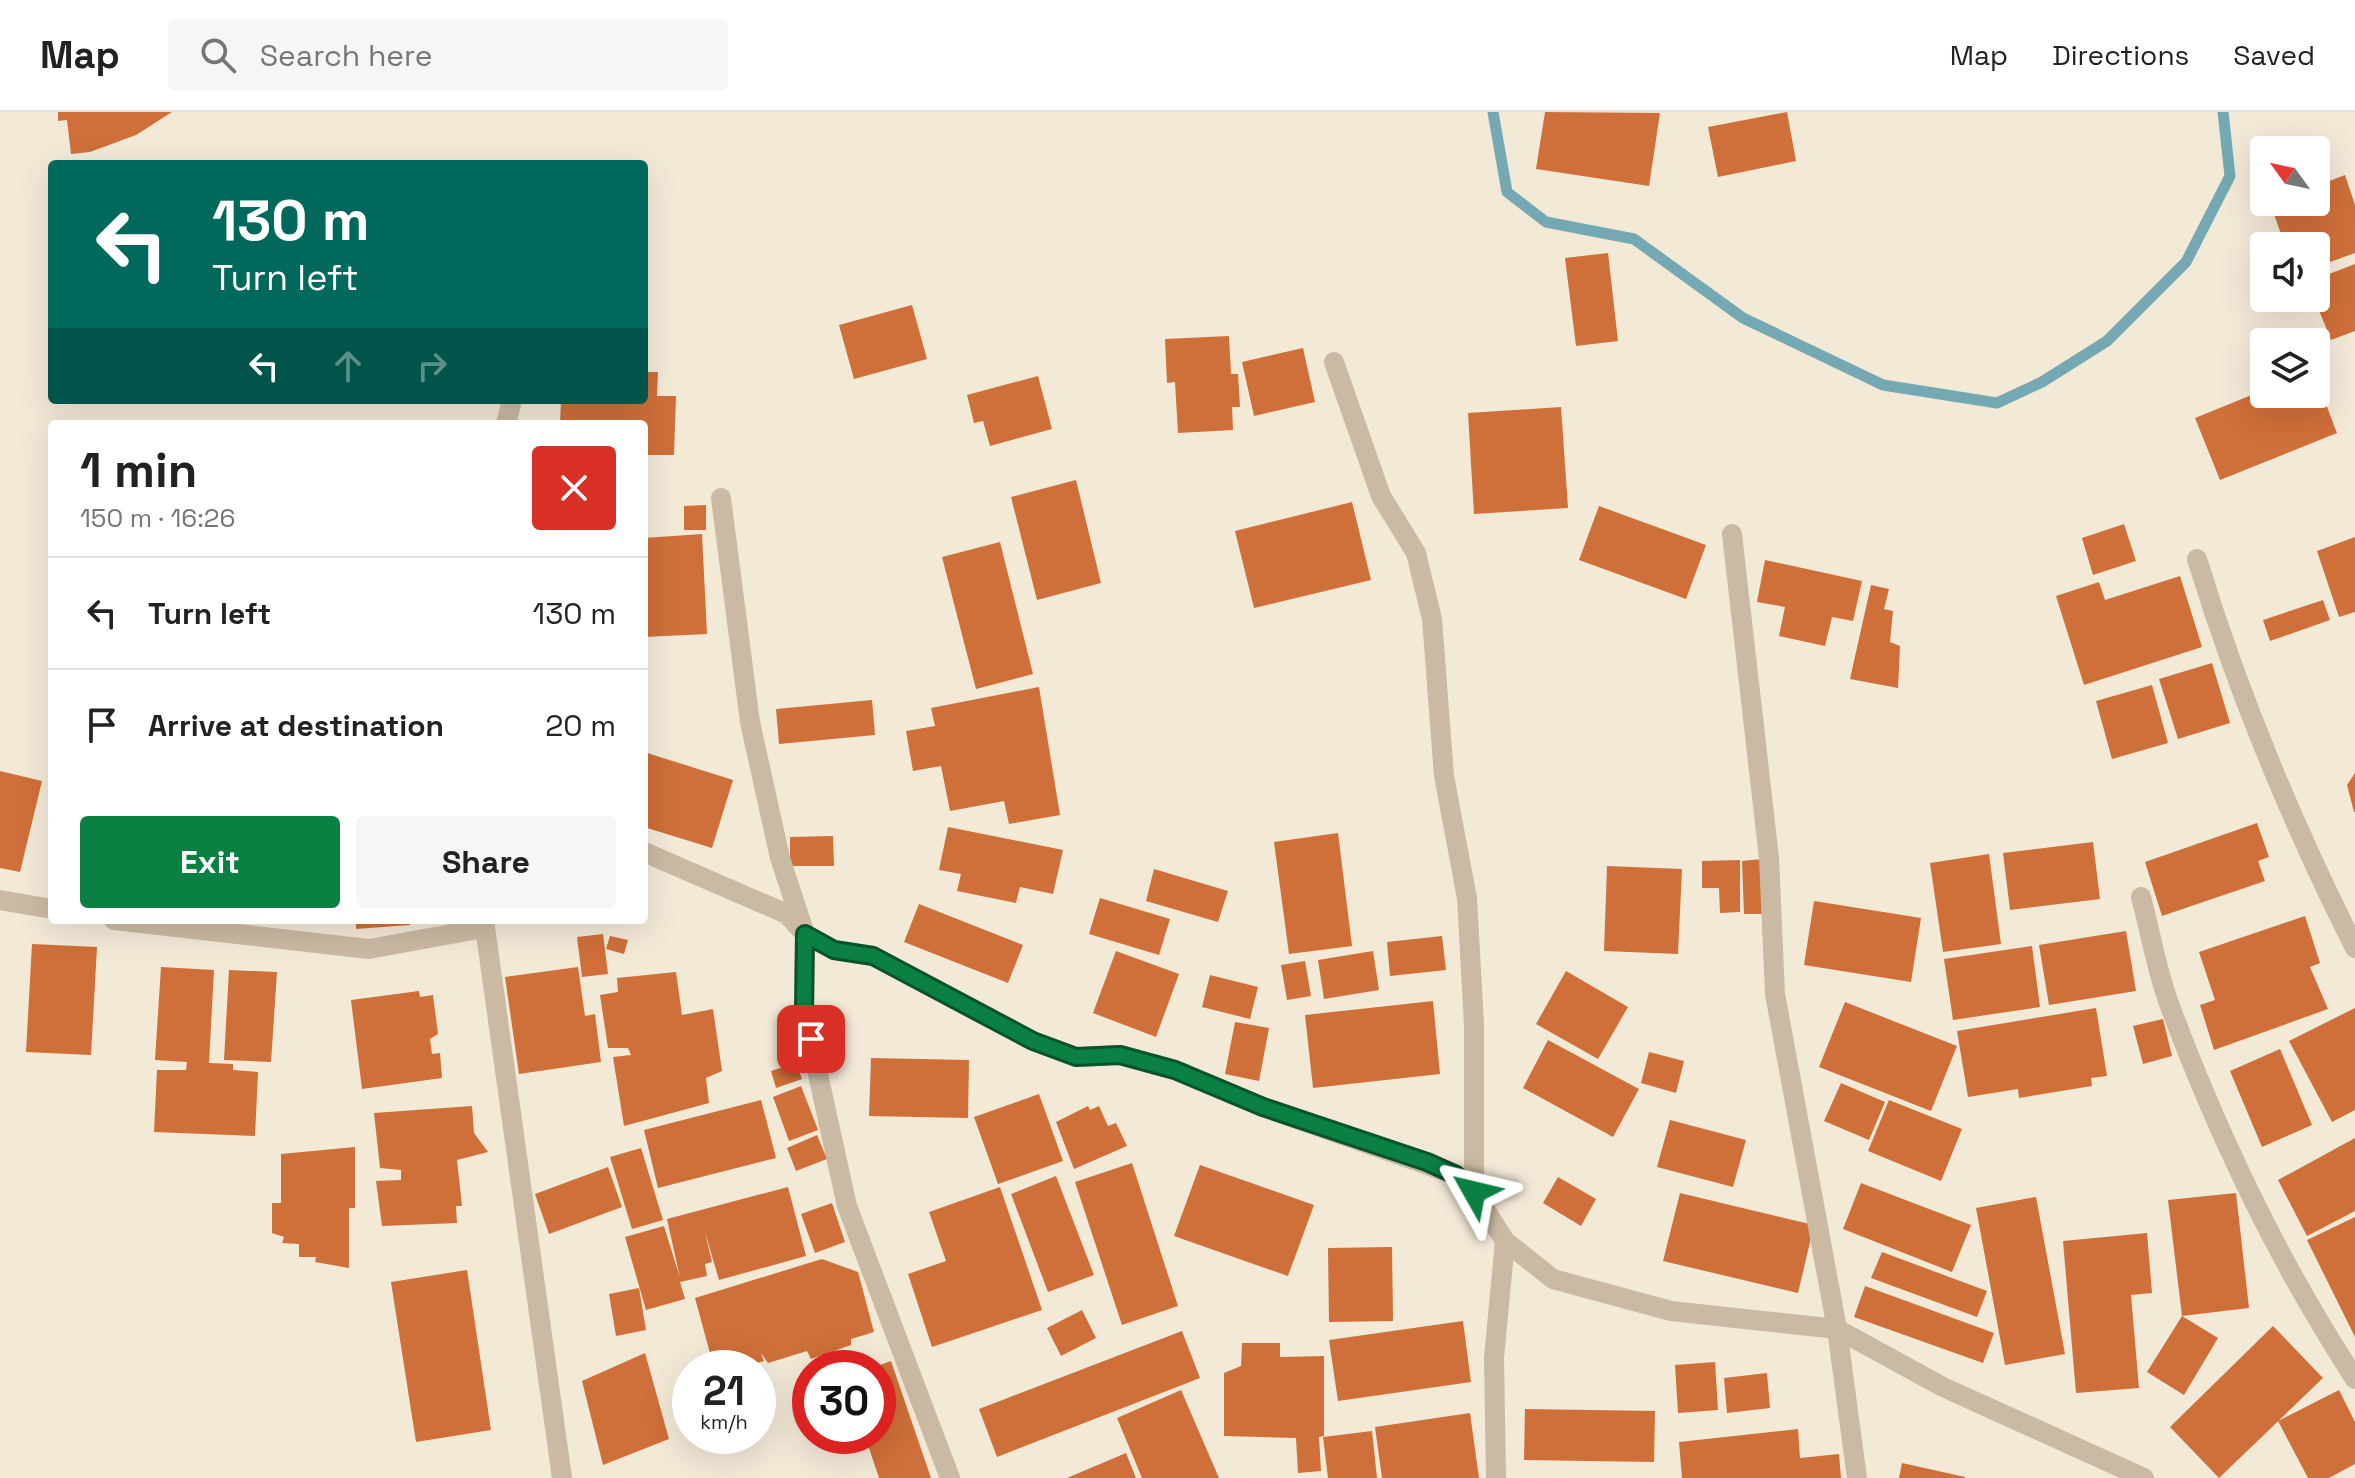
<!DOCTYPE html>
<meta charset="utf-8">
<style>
:root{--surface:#fff;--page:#f6f6f6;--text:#222;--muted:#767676;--line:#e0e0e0;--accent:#0b8043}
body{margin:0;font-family:"Space Grotesk",sans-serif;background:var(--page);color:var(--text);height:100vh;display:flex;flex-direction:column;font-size:30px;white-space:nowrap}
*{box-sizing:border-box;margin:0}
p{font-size:26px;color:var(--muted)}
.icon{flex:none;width:44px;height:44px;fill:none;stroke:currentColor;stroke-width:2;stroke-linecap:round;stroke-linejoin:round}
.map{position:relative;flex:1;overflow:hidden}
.sheet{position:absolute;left:48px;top:308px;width:600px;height:504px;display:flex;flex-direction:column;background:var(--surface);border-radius:8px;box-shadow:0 8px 32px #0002}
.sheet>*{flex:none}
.banner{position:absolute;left:48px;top:48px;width:600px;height:244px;border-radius:8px;box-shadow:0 8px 32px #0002;background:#00695c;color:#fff;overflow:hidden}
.needle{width:52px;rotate:303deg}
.fabs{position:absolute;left:2250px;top:24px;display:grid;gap:16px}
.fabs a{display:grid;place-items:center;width:80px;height:80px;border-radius:8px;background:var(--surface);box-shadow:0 8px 32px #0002;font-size:40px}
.speed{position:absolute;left:672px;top:1238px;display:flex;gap:16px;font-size:40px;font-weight:700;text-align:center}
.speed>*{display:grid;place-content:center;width:104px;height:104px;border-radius:50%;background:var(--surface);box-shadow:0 8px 32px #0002;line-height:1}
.speed small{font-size:20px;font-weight:400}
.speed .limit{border:12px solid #d22;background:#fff;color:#111}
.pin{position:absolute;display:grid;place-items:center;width:68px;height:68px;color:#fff;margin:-34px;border-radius:16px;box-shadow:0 4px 12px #0006}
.me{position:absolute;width:88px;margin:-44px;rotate:307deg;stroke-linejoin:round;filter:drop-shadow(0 0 6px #0008)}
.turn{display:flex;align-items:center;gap:28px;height:168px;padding:0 32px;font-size:36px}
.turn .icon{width:104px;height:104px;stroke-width:2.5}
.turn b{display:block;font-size:56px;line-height:68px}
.lanes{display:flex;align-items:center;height:76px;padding:0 32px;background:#0003;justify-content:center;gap:40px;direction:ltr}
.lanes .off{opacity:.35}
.round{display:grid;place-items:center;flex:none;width:84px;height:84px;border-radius:8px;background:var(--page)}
.headline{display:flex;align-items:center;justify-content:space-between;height:136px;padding:0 32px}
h1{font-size:48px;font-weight:600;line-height:60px}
.button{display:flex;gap:16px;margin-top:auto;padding:16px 32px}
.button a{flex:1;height:92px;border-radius:8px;background:var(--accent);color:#fff;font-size:32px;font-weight:600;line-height:92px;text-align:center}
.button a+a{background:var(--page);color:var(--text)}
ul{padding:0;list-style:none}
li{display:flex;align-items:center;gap:24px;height:112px;padding:0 32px;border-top:2px solid var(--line)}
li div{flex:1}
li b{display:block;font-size:30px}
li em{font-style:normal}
header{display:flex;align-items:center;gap:48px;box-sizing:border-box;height:112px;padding:0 40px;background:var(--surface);border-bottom:2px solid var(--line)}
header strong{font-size:38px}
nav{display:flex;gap:44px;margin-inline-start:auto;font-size:28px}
.search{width:560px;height:72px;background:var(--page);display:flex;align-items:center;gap:20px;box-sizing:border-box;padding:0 28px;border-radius:8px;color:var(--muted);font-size:30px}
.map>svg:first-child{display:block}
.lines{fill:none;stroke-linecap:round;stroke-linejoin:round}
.stream{stroke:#74a8b2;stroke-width:11}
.building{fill:#cf6f39}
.street{stroke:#cbbaa3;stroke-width:20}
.route-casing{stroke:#07532c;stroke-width:20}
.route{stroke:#0b8043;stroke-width:14}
</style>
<header>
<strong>Map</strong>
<div class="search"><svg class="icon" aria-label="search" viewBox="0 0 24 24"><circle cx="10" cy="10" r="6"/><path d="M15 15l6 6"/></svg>Search here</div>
<nav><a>Map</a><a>Directions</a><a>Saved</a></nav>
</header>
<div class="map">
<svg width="2355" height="1366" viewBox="0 0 2355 1366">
<rect width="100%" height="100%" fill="#f3e9d7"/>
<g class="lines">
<!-- stream -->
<path class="stream" d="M 1493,0 L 1507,80 L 1546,110 L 1634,127 L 1743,206 L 1883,273 L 1997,291 L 2042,270 L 2107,229 L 2186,150 L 2230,64 L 2223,0"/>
</g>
<!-- building -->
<path class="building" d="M 58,0 L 172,0 L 136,23 L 90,40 L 71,42 L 67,8 L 58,9 Z
M 1545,0 L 1660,1 L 1649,74 L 1536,57 Z
M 1787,0 L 1796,49 L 1718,65 L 1708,15 Z
M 2345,63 L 2355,93 L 2355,141 L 2316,155 L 2316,134 L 2285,134 L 2270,90 L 2316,90 L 2316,74 Z
M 1608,141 L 1618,229 L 1576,234 L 1565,146 Z
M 2355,152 L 2355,219 L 2331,228 L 2314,186 L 2316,167 Z
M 912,193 L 927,247 L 854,267 L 839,213 Z
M 1229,224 L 1231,262 L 1238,262 L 1240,295 L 1232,295 L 1233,318 L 1178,321 L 1175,270 L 1167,271 L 1165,227 Z
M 1303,236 L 1315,290 L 1254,304 L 1242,250 Z
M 644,260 L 658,260 L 657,284 L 676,284 L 674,343 L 644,343 L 644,312 L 560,312 L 561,288 L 644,288 Z
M 1038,264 L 1052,317 L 990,334 L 983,309 L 974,311 L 967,283 Z
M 2316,266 L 2337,321 L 2220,368 L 2195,306 L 2264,278 L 2264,282 L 2316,282 Z
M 1561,295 L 1568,396 L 1474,402 L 1468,301 Z
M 1076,368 L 1101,471 L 1037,488 L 1011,385 Z
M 1352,390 L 1371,468 L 1254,496 L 1235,419 Z
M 706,393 L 706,418 L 684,418 L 684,394 Z
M 1599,394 L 1706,433 L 1686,487 L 1579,448 Z
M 2124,412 L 2136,449 L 2093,463 L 2082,426 Z
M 702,422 L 707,522 L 644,525 L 644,426 Z
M 2355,425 L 2355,500 L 2339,505 L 2317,439 Z
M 1000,430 L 1033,562 L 976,577 L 942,445 Z
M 1765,448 L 1862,469 L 1853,509 L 1832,505 L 1825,534 L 1779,524 L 1785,495 L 1757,490 Z
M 2180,464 L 2202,535 L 2084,573 L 2056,484 L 2099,470 L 2105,488 Z
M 1871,473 L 1889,477 L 1884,497 L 1893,499 L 1890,530 L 1900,534 L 1898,576 L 1850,567 Z
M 2323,488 L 2330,508 L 2270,529 L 2263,508 Z
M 2212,551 L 2230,611 L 2178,627 L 2159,567 Z
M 2152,573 L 2168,631 L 2112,647 L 2096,589 Z
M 1039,575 L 1060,703 L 1009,712 L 1004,689 L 950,699 L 941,654 L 913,659 L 906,619 L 935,614 L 931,596 Z
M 872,588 L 875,623 L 779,632 L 776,597 Z
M 644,640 L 733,668 L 712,736 L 644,715 Z
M 0,659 L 42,669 L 20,760 L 0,756 Z
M 2355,661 L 2355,700 L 2354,700 L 2347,673 Z
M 2257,711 L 2269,745 L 2258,749 L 2265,769 L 2162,804 L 2145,750 Z
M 948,715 L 1063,738 L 1053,782 L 1020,775 L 1016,791 L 957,779 L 961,762 L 939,758 Z
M 1338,721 L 1352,834 L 1289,842 L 1274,730 Z
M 833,724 L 834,754 L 790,754 L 790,725 Z
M 2093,730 L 2100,787 L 2010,798 L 2003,741 Z
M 1989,742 L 2001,832 L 1943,840 L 1930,751 Z
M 1762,747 L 1765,802 L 1744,802 L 1742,749 Z
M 1740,748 L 1740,800 L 1720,801 L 1719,776 L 1702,776 L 1702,749 Z
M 1607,754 L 1682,757 L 1678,842 L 1604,839 Z
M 1154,757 L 1228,779 L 1218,810 L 1146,789 Z
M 1100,786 L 1170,807 L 1159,843 L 1089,822 Z
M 1814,789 L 1921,806 L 1911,870 L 1804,853 Z
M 919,792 L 1023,833 L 1008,871 L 904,830 Z
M 2305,804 L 2320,851 L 2310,855 L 2328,897 L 2214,938 L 2200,893 L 2215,888 L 2199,840 Z
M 356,808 L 410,808 L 410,813 L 356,817 Z
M 2126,819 L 2136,879 L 2049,893 L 2039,833 Z
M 603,822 L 608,862 L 582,865 L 577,825 Z
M 610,824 L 628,828 L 624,842 L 606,837 Z
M 1442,824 L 1446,858 L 1390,864 L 1387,830 Z
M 32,832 L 97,835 L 91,943 L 26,940 Z
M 2032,834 L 2040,895 L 1953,908 L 1944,847 Z
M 1116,839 L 1179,862 L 1156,925 L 1093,901 Z
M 1373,839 L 1379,878 L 1324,887 L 1318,848 Z
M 1305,849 L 1311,884 L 1287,888 L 1281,853 Z
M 161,855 L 214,858 L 209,951 L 233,952 L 233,958 L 258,960 L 255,1024 L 154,1020 L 157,958 L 186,958 L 187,950 L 155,948 Z
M 578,855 L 585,904 L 595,902 L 601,950 L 519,962 L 505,865 Z
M 229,858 L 277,860 L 271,950 L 224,948 Z
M 1566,859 L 1628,895 L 1598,947 L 1536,912 Z
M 676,860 L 682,903 L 713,897 L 722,959 L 706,966 L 709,991 L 624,1014 L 613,945 L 631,943 L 628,936 L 608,936 L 600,883 L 618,880 L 617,866 Z
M 1210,863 L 1258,875 L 1250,907 L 1202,895 Z
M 419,879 L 420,885 L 433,883 L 438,922 L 430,927 L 432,942 L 440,941 L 442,966 L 362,977 L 351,888 Z
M 1433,889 L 1440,962 L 1313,976 L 1305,903 Z
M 1845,890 L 1957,934 L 1931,999 L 1819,955 Z
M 2096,896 L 2107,964 L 2091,966 L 2092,974 L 2019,986 L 2018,977 L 1968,985 L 1957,919 Z
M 2355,896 L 2355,998 L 2332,1010 L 2289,929 Z
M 2163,907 L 2172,944 L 2143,952 L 2133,914 Z
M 1235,910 L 1269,916 L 1259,969 L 1225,962 Z
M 1548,928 L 1639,977 L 1613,1025 L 1523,976 Z
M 2280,937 L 2312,1013 L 2262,1035 L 2230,959 Z
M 1649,940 L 1684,949 L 1676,981 L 1641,971 Z
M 871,946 L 969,948 L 968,1006 L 869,1004 Z
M 796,951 L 802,967 L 776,976 L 771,959 Z
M 1841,971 L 1885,990 L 1869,1028 L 1824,1009 Z
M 801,974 L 818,1018 L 789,1029 L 773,985 Z
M 1039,982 L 1063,1049 L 998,1072 L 974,1005 Z
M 761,988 L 776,1046 L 658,1076 L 644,1018 Z
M 1889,988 L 1962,1017 L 1941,1069 L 1868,1039 Z
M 472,994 L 474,1021 L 488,1040 L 457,1048 L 462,1094 L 456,1094 L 457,1111 L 382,1114 L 376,1069 L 401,1068 L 401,1058 L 380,1056 L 374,1001 Z
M 1088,994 L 1090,998 L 1099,994 L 1108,1014 L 1116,1011 L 1127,1034 L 1074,1057 L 1056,1010 Z
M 1670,1008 L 1746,1028 L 1733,1075 L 1657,1055 Z
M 817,1023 L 827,1047 L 796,1059 L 787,1036 Z
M 2355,1026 L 2355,1099 L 2307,1124 L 2278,1068 Z
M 355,1035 L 355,1096 L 349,1096 L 349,1156 L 315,1150 L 316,1145 L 299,1145 L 299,1132 L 282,1131 L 284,1125 L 272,1121 L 272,1091 L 281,1091 L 281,1042 Z
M 641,1036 L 663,1108 L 632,1117 L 610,1045 Z
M 1132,1051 L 1178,1194 L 1122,1213 L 1075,1070 Z
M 1200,1053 L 1314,1093 L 1288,1164 L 1174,1124 Z
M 608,1055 L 622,1095 L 549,1122 L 535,1082 Z
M 1056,1064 L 1094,1163 L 1048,1180 L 1011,1082 Z
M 1558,1065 L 1596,1087 L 1581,1114 L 1543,1091 Z
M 1861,1071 L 1971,1113 L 1952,1160 L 1843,1117 Z
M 788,1075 L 806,1144 L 719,1168 L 705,1120 L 712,1150 L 705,1152 L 707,1164 L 680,1170 L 685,1187 L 646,1198 L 625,1125 L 664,1114 L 680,1166 L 667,1107 Z
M 1000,1075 L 1042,1198 L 932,1235 L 908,1162 L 946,1149 L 929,1100 Z
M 1680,1081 L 1814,1113 L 1798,1181 L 1663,1149 Z
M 2236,1081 L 2249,1196 L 2182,1204 L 2168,1088 Z
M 2036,1085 L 2065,1242 L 2005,1253 L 1976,1096 Z
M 832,1091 L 845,1130 L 815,1141 L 801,1102 Z
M 2355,1105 L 2355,1225 L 2307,1128 Z
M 2147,1121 L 2152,1181 L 2131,1183 L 2139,1276 L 2076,1281 L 2063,1129 Z
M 1392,1135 L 1393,1209 L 1329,1210 L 1328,1136 Z
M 1882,1140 L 1987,1179 L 1977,1205 L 1871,1166 Z
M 822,1147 L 858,1160 L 874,1220 L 851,1227 L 851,1233 L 811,1247 L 807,1239 L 768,1251 L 761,1241 L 764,1249 L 738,1256 L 714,1256 L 695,1186 Z
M 467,1158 L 491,1318 L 416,1330 L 391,1170 Z
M 1865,1174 L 1994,1221 L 1983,1251 L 1854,1205 Z
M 639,1176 L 646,1218 L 616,1224 L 609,1182 Z
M 1082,1198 L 1096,1226 L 1061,1244 L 1047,1216 Z
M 2182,1204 L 2218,1226 L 2184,1283 L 2147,1260 Z
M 1463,1209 L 1471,1270 L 1338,1289 L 1329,1228 Z
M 2273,1214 L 2323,1266 L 2219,1366 L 2170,1315 Z
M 1182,1219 L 1200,1266 L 997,1345 L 979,1297 Z
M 1242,1231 L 1280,1231 L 1280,1245 L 1324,1244 L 1324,1324 L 1319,1325 L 1321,1359 L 1298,1361 L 1296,1326 L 1224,1324 L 1224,1261 L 1241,1254 Z
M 645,1241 L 669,1327 L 603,1353 L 582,1269 Z
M 891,1249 L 931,1366 L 879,1366 L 865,1324 L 878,1324 L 878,1256 L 872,1256 Z
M 1715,1250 L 1718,1298 L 1678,1301 L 1675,1253 Z
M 1767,1261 L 1770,1296 L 1727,1301 L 1724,1266 Z
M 1181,1278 L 1219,1366 L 1142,1366 L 1117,1306 Z
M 2339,1278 L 2355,1310 L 2355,1352 L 2329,1366 L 2308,1366 L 2278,1309 Z
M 1525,1297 L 1655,1299 L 1654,1350 L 1524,1348 Z
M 1470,1301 L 1479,1366 L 1382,1366 L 1375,1315 Z
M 1798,1317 L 1800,1346 L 1839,1342 L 1841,1366 L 1682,1366 L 1679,1330 Z
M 1372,1319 L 1377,1366 L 1328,1366 L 1323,1325 Z
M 1126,1341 L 1136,1366 L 1067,1366 Z
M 1902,1351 L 1965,1365 L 1965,1366 L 1899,1366 Z"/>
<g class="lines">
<!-- street -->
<path class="street" d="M 1334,250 L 1381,384 L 1416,441 L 1432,507 L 1444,664 L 1467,786 L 1474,913 L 1474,1080
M 506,312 L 512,288
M 721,386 L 750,610 L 780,746 L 805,822 L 804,899 L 847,1094 L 950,1366
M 1732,422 L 1769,746 L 1775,882 L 1837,1217 L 1857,1366
M 2197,447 C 2238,581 2292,711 2355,836
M 644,740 L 787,802 L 805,822 L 834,838 L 873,844 L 1033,929 L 1076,945 L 1120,943 L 1175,958 L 1263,995 L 1456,1063 L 1474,1080 L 1505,1129 L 1553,1167 L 1671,1199 L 1837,1217 L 1943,1275 L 2144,1366
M 2141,785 C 2151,822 2157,861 2171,897 C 2219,1025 2280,1152 2355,1267
M 0,788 L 52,797
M 114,808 L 369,837 L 484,816
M 484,808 L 562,1366
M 1496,1366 L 1494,1246 L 1505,1129"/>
</g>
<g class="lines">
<defs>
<path id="route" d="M 811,927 L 804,899 L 805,822 L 834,838 L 873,844 L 1033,929 L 1076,945 L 1120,943 L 1175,958 L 1263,995 L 1427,1050 L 1456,1063 L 1474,1080"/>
</defs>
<!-- route casing -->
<use href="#route" class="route-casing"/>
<!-- route -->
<use href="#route" class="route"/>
</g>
</svg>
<div class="fabs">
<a><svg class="needle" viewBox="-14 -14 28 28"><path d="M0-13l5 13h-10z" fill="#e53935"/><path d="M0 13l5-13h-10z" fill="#767676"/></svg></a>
<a><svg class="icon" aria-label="sound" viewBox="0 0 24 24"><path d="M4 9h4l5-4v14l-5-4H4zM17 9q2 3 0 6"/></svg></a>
<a><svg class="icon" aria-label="layers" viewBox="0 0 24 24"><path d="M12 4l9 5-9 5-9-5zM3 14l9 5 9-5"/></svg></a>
</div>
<div class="speed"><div>21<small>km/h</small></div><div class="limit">30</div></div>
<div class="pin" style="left:811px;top:927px;background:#d93025"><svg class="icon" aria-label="arrive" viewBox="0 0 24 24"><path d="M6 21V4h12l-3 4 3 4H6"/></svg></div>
<svg class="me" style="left:1474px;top:1080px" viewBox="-20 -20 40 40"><path d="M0-17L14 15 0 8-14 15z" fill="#0b8043" stroke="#fff" stroke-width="4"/></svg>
<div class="banner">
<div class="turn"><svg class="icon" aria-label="left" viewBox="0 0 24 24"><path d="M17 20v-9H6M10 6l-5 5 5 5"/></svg><div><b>130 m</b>Turn left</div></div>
<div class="lanes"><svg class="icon" aria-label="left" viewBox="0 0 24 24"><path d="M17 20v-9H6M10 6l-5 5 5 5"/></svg><svg class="icon off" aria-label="ahead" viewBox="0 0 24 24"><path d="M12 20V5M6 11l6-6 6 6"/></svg><svg class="icon off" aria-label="right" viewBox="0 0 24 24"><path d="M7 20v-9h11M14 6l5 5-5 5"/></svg></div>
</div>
<section class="sheet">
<div class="headline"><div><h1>1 min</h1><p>150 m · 16:26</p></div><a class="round" style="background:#d93025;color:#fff"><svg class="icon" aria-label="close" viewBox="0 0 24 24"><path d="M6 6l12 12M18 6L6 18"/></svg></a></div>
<ul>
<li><svg class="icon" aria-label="left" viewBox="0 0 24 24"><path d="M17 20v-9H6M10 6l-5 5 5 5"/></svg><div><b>Turn left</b></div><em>130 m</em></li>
<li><svg class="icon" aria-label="arrive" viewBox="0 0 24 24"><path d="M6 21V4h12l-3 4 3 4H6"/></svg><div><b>Arrive at destination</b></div><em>20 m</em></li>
</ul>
<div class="button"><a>Exit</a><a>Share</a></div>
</section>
</div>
